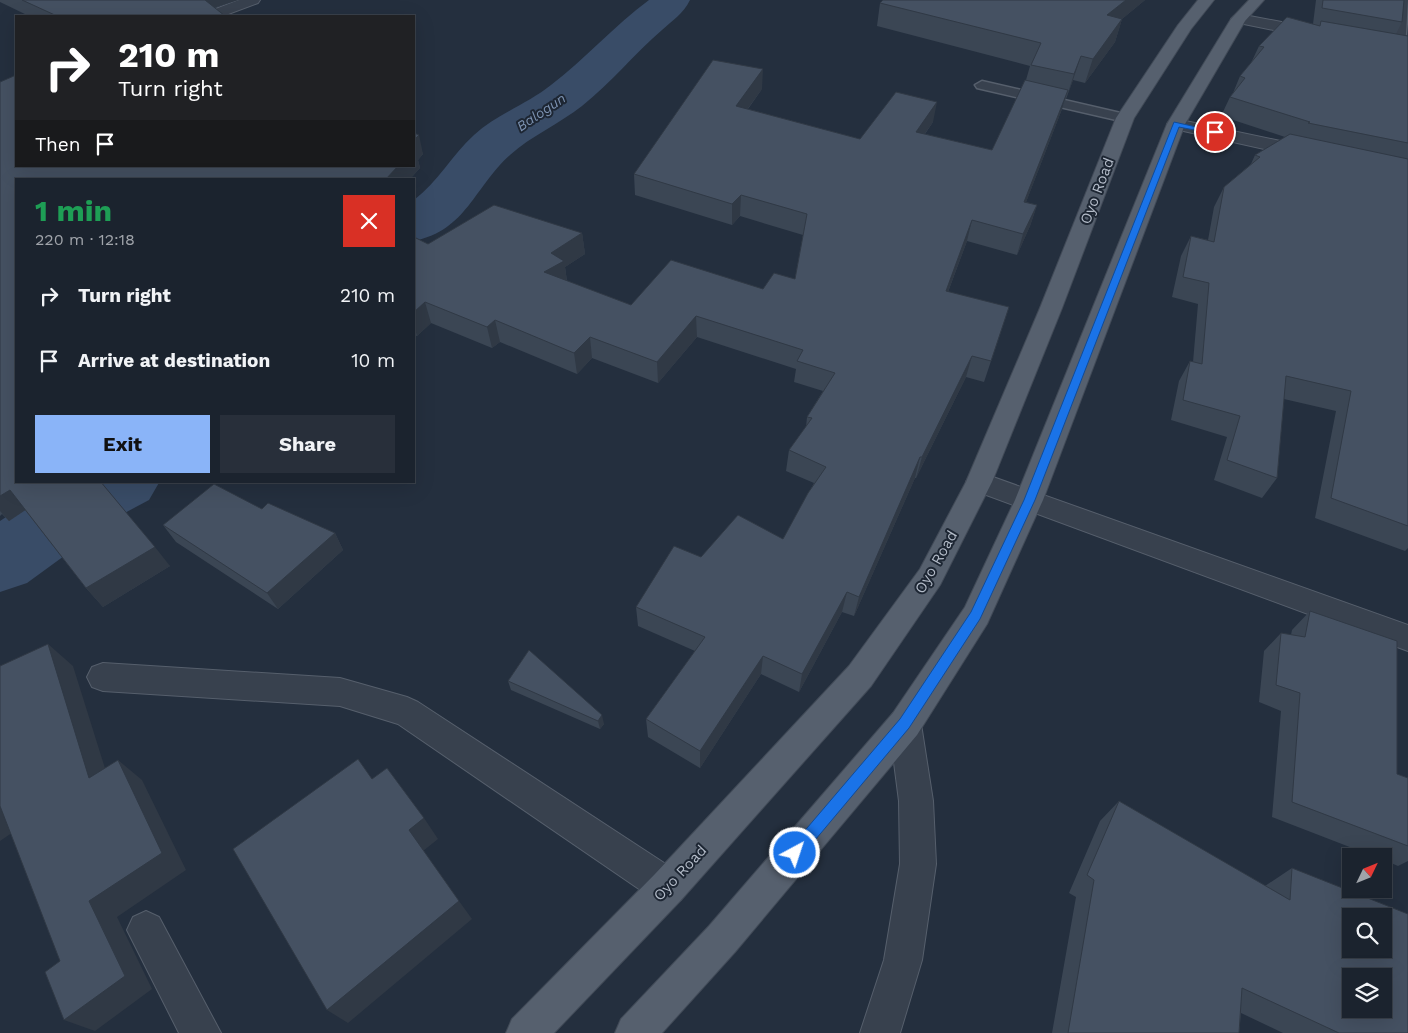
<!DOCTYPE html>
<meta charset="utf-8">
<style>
:root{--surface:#1b232e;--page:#282f3a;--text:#f1f3f6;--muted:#a0a4aa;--line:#39404a;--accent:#8ab4f8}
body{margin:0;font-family:"Work Sans",sans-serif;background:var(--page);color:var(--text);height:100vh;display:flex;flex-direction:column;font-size:19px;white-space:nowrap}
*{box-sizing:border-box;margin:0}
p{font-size:16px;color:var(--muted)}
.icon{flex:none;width:28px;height:28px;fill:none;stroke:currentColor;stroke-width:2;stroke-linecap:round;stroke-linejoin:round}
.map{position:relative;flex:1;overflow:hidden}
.drawer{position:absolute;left:15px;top:178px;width:400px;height:305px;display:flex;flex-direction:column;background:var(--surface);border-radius:0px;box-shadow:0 5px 20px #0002,0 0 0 1px var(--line)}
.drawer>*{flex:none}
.top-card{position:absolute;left:15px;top:15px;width:400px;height:152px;border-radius:0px;box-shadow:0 5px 20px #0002,0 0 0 1px var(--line);background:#202124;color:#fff;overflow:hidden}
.needle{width:32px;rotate:47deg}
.buttons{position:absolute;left:1342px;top:848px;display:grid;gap:10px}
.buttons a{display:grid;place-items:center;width:50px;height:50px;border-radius:0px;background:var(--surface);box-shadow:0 5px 20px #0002,0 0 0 1px var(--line);font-size:25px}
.pin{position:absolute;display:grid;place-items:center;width:42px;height:42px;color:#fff;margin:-21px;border:2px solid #fff;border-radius:50%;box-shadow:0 1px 5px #0007}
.me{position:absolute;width:55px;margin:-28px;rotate:40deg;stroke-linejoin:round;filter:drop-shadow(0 0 4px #0008)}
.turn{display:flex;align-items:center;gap:18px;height:105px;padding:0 20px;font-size:22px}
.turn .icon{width:65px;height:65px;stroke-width:2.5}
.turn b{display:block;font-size:35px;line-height:42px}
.then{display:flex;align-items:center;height:48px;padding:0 20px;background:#0003;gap:10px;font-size:19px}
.round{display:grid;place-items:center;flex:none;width:52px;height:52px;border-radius:0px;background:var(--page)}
.headline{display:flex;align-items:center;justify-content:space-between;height:85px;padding:0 20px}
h1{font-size:30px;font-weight:700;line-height:38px;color:#1e9e55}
.action{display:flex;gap:10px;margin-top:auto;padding:10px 20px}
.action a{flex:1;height:58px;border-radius:0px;background:var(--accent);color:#111;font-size:20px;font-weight:700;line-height:58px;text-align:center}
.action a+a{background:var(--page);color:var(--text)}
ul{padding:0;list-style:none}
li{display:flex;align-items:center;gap:15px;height:65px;padding:0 20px}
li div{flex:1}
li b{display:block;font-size:19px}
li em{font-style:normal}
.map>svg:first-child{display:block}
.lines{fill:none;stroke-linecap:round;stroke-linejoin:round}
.river{fill:#394c67;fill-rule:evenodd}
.service-casing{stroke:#565f6c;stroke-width:3}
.minor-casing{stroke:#565f6c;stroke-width:2}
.primary-casing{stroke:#414a57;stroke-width:2}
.service{fill:#38414e;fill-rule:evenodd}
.minor{fill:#38414e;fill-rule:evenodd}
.primary{fill:#56606e;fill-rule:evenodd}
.wall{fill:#3b4654}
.shaded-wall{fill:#303945}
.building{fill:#455162;stroke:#303945;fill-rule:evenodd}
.route{fill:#1a73e8;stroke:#114b97}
.labels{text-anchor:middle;stroke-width:4;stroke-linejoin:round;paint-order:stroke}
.far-water-label{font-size:14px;font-style:italic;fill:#7c92b1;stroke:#1d2633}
.street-label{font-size:15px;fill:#b4bcc9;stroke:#1d2633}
</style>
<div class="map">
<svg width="1408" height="1033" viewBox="0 0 1408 1033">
<rect width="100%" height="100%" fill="#242f3e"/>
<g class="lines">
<!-- river -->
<path class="river" d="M 649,0 L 690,0 C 683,14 673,20 662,30 C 634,54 611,83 582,106 C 559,124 531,136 510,155 C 474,187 467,230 414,241 L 414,200 C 438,182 452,155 474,135 C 496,115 527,104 551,85 C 585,59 614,26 649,0 Z
M 60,481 L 160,481 L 149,500 L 119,516 L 27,583 L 0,592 L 0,521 Z"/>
<defs>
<path id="service" d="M 1397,0 L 1408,0 L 1405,49 L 1399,53 L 1393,49 Z
M 982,81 L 1125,114 L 1132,118 L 1125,122 L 977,88 L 975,85 Z"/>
<path id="minor" d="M 239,0 L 260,0 L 258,3 L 223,16 L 202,16 L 205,13 Z
M 1239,14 L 1313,28 L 1319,30 L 1321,33 L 1319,36 L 1313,38 L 1234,22 L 1231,19 L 1234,16 Z
M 1176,119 L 1309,147 L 1316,149 L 1318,153 L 1316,157 L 1309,159 L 1170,128 L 1167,124 L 1170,120 Z
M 979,472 L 1408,625 L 1408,651 L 970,489 L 966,482 L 970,475 Z
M 103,663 L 340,678 L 407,697 L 418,702 L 681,874 L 686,887 L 681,900 L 668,905 L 655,900 L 398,724 L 340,706 L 103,691 L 92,687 L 87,677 L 92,667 Z
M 905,709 L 917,713 L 921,724 L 933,801 L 936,864 L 922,960 L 900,1033 L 860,1033 L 884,960 L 900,864 L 899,801 L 889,724 L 893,713 Z
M 146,911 L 159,917 L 221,1033 L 179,1033 L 127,930 L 133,917 Z"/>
<path id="primary" d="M 1198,0 L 1214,0 L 1191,29 L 1134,118 L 1062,308 L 992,482 L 940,585 L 871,686 L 681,900 L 554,1033 L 506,1033 L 512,1019 L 655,874 L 849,666 L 920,569 L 966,482 L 1040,308 L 1116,118 L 1178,25 Z
M 1249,0 L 1264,0 L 1245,21 L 1185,124 L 1043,500 L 987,624 L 917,735 L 735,952 L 662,1033 L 615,1033 L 621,1019 L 709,926 L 893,713 L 965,607 L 1015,500 L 1167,124 L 1231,19 Z"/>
</defs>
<!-- service casing -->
<use href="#service" class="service-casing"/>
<!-- minor casing -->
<use href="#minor" class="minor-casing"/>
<!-- primary casing -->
<use href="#primary" class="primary-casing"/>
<!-- service -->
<use href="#service" class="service"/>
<!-- minor -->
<use href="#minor" class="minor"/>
<!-- primary -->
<use href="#primary" class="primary"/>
</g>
<!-- wall -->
<path class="wall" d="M 0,0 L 238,0 L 215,8 L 225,16 L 29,16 L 0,2 Z
M 883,0 L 1145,0 L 1122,19 L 1115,42 L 1085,83 L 1073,80 L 1066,99 L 1066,98 L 1062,109 L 1026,202 L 1037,205 L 1030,226 L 1017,255 L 967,241 L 948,292 L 1009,307 L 984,382 L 966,377 L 916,478 L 915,478 L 854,616 L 842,612 L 799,692 L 761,674 L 700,768 L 648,737 L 646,719 L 695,651 L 638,626 L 636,607 L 701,557 L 783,539 L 814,483 L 786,471 L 789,450 L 806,427 L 807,417 L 823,391 L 794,382 L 796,369 L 697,337 L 658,383 L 592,358 L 577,374 L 500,342 L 492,348 L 431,323 L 417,336 L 414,335 L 414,237 L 428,244 L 582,233 L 585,254 L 565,267 L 567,281 L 631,305 L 763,289 L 795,279 L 803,235 L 740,216 L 732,225 L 635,195 L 634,174 L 762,89 L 748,109 L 860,139 L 933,122 L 925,134 L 992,150 L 1026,80 L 1030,66 L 877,26 L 880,3 Z
M 1316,0 L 1404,0 L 1402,22 L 1396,34 L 1408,36 L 1408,31 L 1408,548 L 1405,551 L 1315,518 L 1336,411 L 1284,399 L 1277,478 L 1262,498 L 1214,480 L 1227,437 L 1171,420 L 1179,381 L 1190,361 L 1193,362 L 1198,304 L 1172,297 L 1181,256 L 1191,236 L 1208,240 L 1214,207 L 1224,187 L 1251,164 L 1255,155 L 1285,137 L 1221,116 L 1230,97 L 1233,93 L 1240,76 L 1251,63 L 1259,46 L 1313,24 Z
M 0,82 L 414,133 L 423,154 L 418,160 L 420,168 L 410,179 L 16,179 L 16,481 L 170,566 L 103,607 L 86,588 L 25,510 L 9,521 L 2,514 L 0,516 Z
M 163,525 L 335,533 L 343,550 L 278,609 L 176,542 Z
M 1310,611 L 1397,774 L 1408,778 L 1408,861 L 1398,866 L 1384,860 L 1384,856 L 1373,856 L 1272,817 L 1281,711 L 1259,702 L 1264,651 L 1281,633 L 1291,635 L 1292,630 Z
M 529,650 L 604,724 L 600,729 L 511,690 L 508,681 Z
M 1119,801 L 1265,886 L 1292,868 L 1408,1033 L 1283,1033 L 1241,1013 L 1239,1033 L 1052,1033 L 1076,897 L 1069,893 L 1100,821 Z"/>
<!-- shaded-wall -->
<path class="shaded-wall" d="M 194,0 L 238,0 L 204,11 Z
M 1126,0 L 1145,0 L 1122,19 L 1115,42 L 1085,83 L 1107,15 Z
M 1081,56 L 1073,80 L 1066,99 L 1074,74 Z
M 763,69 L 762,89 L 735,126 L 736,106 Z
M 1068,90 L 1062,109 L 1018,223 L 1024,202 Z
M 937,102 L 933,122 L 912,152 L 916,132 Z
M 419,135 L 423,154 L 418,160 L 420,168 L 410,179 L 386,179 L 398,166 L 414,166 L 414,140 Z
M 741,195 L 740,216 L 732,225 L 732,204 Z
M 1037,205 L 1030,226 L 1017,255 L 1023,234 Z
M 972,220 L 967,241 L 940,313 L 946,291 Z
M 582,233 L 585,254 L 565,267 L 567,282 L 544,272 L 551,253 Z
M 425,302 L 431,323 L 417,336 L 414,325 L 414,312 Z
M 696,316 L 697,337 L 658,383 L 657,362 Z
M 495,320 L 500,342 L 492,348 L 487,327 Z
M 590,337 L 592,358 L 577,374 L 574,353 Z
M 972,356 L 966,377 L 916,478 L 922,457 Z
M 920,457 L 915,478 L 854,616 L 859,597 Z
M 10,490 L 27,509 L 9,521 L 0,511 L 0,496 Z
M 335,533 L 343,550 L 278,609 L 267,593 Z
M 155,547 L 170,566 L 103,607 L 86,588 Z
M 847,592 L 842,612 L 799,692 L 802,674 Z
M 48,644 L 73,666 L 114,797 L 89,778 Z
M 763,656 L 761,674 L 700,768 L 700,751 Z
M 602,715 L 604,724 L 600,729 L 598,721 Z
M 118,760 L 142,780 L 186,870 L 117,917 L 152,989 L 95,1031 L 64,1020 Z
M 0,804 L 28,822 L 0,841 Z
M 424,818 L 438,839 L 423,851 L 409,830 Z
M 459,901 L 472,919 L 348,1023 L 327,1010 Z"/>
<!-- building -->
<path class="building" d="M 22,0 L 205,0 L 225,16 L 57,16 Z
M 883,0 L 1126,0 L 1107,15 L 1122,19 L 1093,59 L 1081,56 L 1074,74 L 1031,65 L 1041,43 L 880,3 Z
M 1323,0 L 1404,0 L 1402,22 L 1322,8 Z
M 1287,17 L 1320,26 L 1321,21 L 1408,36 L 1408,143 L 1308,123 L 1310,122 L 1230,97 L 1245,78 L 1240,76 L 1264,47 L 1259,46 Z
M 713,60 L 763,69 L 736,106 L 860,139 L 896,92 L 937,102 L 916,132 L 992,150 L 1025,80 L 1068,90 L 1024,202 L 1037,205 L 1023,234 L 972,220 L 946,291 L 1009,307 L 991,361 L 972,356 L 922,457 L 920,457 L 859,597 L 847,592 L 802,674 L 763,656 L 700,751 L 646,719 L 705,637 L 636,607 L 674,546 L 701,557 L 738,515 L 783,539 L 808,493 L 826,467 L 789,450 L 812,418 L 807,417 L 835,373 L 797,361 L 803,350 L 696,316 L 657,362 L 590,337 L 574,353 L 495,320 L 487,327 L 425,302 L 414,312 L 414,237 L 428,244 L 494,205 L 582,233 L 551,253 L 564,261 L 544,272 L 631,305 L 671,260 L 763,289 L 774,273 L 795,279 L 807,214 L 741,195 L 732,204 L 634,174 Z
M 16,75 L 16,166 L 398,166 L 386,179 L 16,179 L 16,481 L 100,481 L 155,547 L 86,588 L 10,490 L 0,496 L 0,82 Z
M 414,133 L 419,135 L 414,140 Z
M 1290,134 L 1408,159 L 1408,526 L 1331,498 L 1351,391 L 1286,376 L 1277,478 L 1227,460 L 1240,416 L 1183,400 L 1190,361 L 1202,364 L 1209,283 L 1183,277 L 1191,236 L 1214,242 L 1224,187 L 1260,157 L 1255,155 Z
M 214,484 L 262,509 L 268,503 L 335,533 L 267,593 L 163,525 Z
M 1310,611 L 1397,641 L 1397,774 L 1408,778 L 1408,846 L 1292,802 L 1300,693 L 1276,685 L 1281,633 L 1305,637 Z
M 48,644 L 89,778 L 118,760 L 162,853 L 89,901 L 125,976 L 64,1020 L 45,972 L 60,961 L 0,806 L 0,666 Z
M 529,650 L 602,715 L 598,721 L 508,681 Z
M 358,759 L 372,779 L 387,768 L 424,818 L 409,830 L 459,901 L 327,1010 L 233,849 Z
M 1119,801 L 1290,900 L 1292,868 L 1408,914 L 1408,1033 L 1339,1033 L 1242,988 L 1239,1033 L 1068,1033 L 1094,880 L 1087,875 ZM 1351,916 L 1384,916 L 1384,949 L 1351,949 ZM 1351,976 L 1384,976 L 1384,1009 L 1351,1009 Z"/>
<!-- route -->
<path class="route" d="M 1174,122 L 1219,132 L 1215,134 L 1179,127 L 1035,500 L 980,619 L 909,728 L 800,858 L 795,860 L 790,858 L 788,853 L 790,848 L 900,719 L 971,612 L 1024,500 Z"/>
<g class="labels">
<!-- far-water labels -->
<g class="far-water-label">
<text transform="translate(541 112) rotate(-34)" y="5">Balogun</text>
</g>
<!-- street labels -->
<g class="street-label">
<text transform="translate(1097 191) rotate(-69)" y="5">Oyo Road</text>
<text transform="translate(936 562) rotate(-60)" y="5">Oyo Road</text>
<text transform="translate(680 873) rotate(-47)" y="5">Oyo Road</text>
</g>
</g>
</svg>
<div class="buttons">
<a><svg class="needle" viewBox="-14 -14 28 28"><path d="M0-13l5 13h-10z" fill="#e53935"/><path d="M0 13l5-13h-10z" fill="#a0a4aa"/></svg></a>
<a><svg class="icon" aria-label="search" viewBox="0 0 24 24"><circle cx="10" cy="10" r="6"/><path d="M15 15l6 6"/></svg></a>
<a><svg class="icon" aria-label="layers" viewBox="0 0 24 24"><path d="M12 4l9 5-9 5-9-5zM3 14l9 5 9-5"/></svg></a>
</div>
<div class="pin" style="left:1215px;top:132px;background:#d93025"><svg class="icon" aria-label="arrive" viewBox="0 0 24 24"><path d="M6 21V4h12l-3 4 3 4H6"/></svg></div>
<svg class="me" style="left:795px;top:853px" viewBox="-20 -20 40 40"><circle r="17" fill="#1a73e8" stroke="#fff" stroke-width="3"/><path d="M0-11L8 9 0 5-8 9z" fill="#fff"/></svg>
<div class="top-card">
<div class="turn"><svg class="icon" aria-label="right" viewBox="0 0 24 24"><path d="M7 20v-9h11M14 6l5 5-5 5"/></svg><div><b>210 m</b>Turn right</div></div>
<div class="then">Then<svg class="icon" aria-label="arrive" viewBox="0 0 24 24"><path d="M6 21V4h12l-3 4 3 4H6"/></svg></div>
</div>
<section class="drawer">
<div class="headline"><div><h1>1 min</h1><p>220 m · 12:18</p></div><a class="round" style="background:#d93025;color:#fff"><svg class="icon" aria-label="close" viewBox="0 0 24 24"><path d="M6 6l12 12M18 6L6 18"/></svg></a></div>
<ul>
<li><svg class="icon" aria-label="right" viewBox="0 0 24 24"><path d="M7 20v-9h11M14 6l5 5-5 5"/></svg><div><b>Turn right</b></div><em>210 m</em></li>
<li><svg class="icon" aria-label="arrive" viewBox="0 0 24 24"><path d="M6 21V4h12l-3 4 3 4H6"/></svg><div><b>Arrive at destination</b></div><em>10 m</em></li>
</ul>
<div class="action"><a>Exit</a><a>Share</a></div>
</section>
</div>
